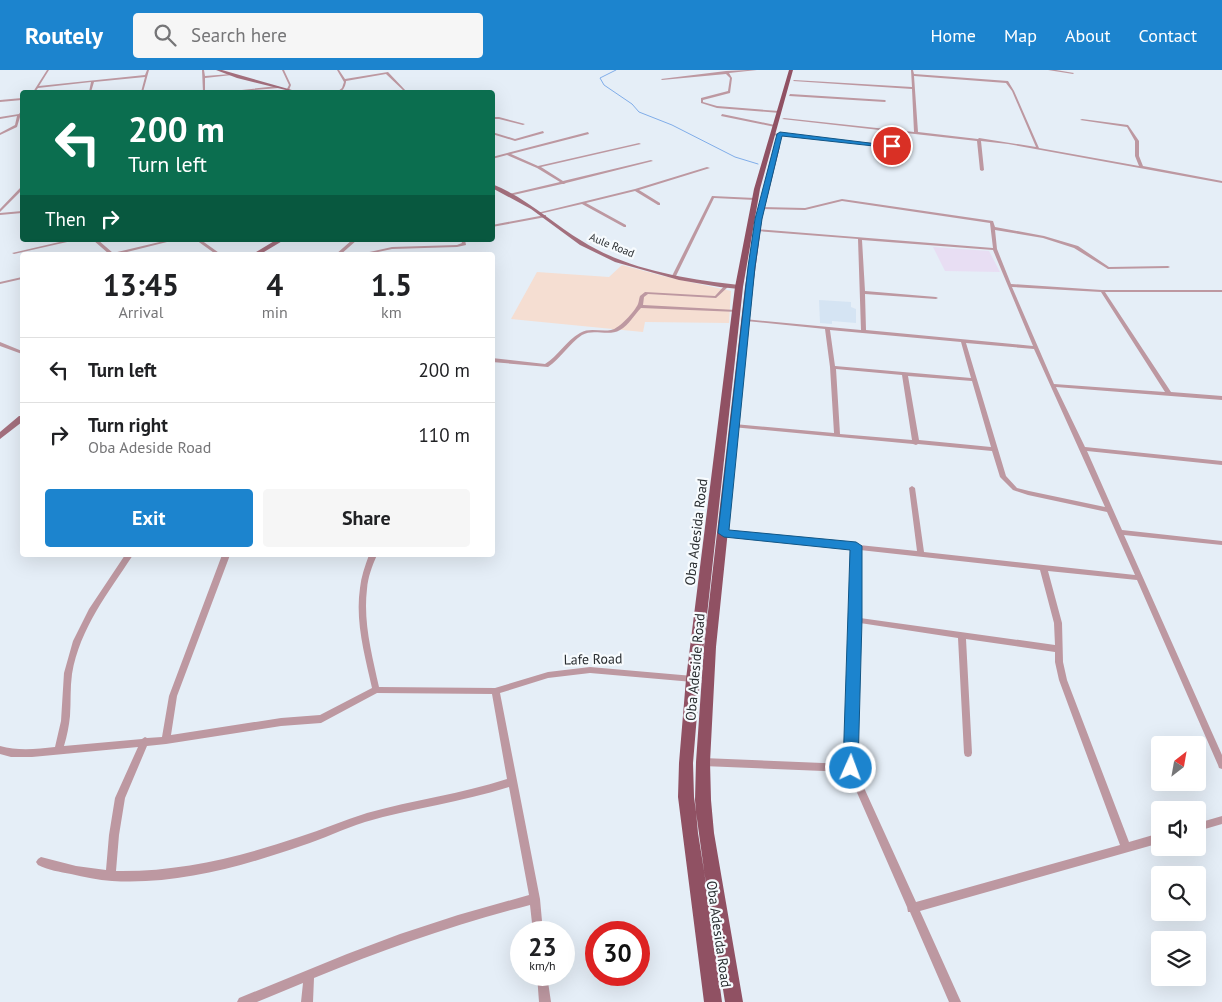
<!DOCTYPE html>
<style>
:root{--surface:#fff;--page:#f6f6f6;--text:#202124;--muted:#757577;--line:#e0e0e0;--accent:#1c84ce}
body{margin:0;font-family:"PT Sans",sans-serif;background:var(--page);color:var(--text);height:100vh;display:flex;flex-direction:column;font-size:19px;white-space:nowrap}
*{box-sizing:border-box;margin:0}
p{font-size:16px;color:var(--muted)}
.icon{flex:none;width:28px;height:28px;fill:none;stroke:currentColor;stroke-width:2;stroke-linecap:round;stroke-linejoin:round}
.map{position:relative;flex:1;overflow:hidden}
.side{position:absolute;left:20px;top:182px;width:475px;height:305px;display:flex;flex-direction:column;background:var(--surface);border-radius:5px;box-shadow:0 5px 20px #0002}
.side>*{flex:none}
.guide{position:absolute;left:20px;top:20px;width:475px;height:152px;border-radius:5px;box-shadow:0 5px 20px #0002;background:#0b6e4f;color:#fff;overflow:hidden}
.needle{width:32px;rotate:31deg}
.fabs{position:absolute;left:1151px;top:666px;display:grid;gap:10px}
.fabs a{display:grid;place-items:center;width:55px;height:55px;border-radius:5px;background:var(--surface);box-shadow:0 5px 20px #0002;font-size:25px}
.speed{position:absolute;left:510px;top:851px;display:flex;gap:10px;font-size:25px;font-weight:700;text-align:center}
.speed>*{display:grid;place-content:center;width:65px;height:65px;border-radius:50%;background:var(--surface);box-shadow:0 5px 20px #0002;line-height:1}
.speed small{font-size:12px;font-weight:400}
.speed .limit{border:8px solid #d22;background:#fff;color:#111}
.pin{position:absolute;display:grid;place-items:center;width:42px;height:42px;color:#fff;margin:-21px;border:2px solid #fff;border-radius:50%;box-shadow:0 1px 5px #0007}
.me{position:absolute;width:55px;margin:-28px;rotate:2deg;stroke-linejoin:round;filter:drop-shadow(0 0 4px #0008)}
.turn{display:flex;align-items:center;gap:18px;height:105px;padding:0 25px;font-size:22px}
.turn .icon{width:65px;height:65px;stroke-width:2.5}
.turn b{display:block;font-size:35px;line-height:42px}
.then{display:flex;align-items:center;height:48px;padding:0 25px;background:#0003;gap:10px;font-size:19px}
.eta{display:flex;justify-content:space-evenly;align-items:center;height:85px;text-align:center}
.eta b{font-size:30px;font-weight:700;line-height:35px}
.primary-button{display:flex;gap:10px;margin-top:auto;padding:10px 25px}
.primary-button a{flex:1;height:58px;border-radius:5px;background:var(--accent);color:#fff;font-size:20px;font-weight:700;line-height:58px;text-align:center}
.primary-button a+a{background:var(--page);color:var(--text)}
ul{padding:0;list-style:none}
li{display:flex;align-items:center;gap:15px;height:65px;padding:0 25px;border-top:1px solid var(--line)}
li div{flex:1}
li b{display:block;font-size:19px}
li em{font-style:normal}
header{display:flex;align-items:center;gap:30px;box-sizing:border-box;height:70px;padding:0 25px;background:var(--accent);color:#fff}
header strong{font-size:24px}
nav{display:flex;gap:28px;margin-inline-start:auto;font-size:18px}
.search{width:350px;height:45px;background:var(--page);display:flex;align-items:center;gap:12px;box-sizing:border-box;padding:0 18px;border-radius:5px;color:var(--muted);font-size:19px}
.map>svg:first-child{display:block}
.commercial{fill:#f5ded2}
.industrial{fill:#e8def3}
.built{fill:#d5e4f3}
.lines{fill:none;stroke-linecap:round;stroke-linejoin:round}
.stream{stroke:#80ade9;stroke-width:1}
.street{fill:#bd98a1;fill-rule:evenodd}
.secondary{fill:#a36f7d;fill-rule:evenodd}
.primary{fill:#905163;fill-rule:evenodd}
.route{fill:#1c84ce;stroke:#125686}
.labels{text-anchor:middle;stroke-width:4.5;stroke-linejoin:round;paint-order:stroke}
.far-street-label{font-size:11px;fill:#292d30;stroke:#f7fbfe}
.street-label{font-size:14px;fill:#292d30;stroke:#f7fbfe}
</style>
<header>
<strong>Routely</strong>
<div class="search"><svg class="icon" aria-label="search" viewBox="0 0 24 24"><circle cx="10" cy="10" r="6"/><path d="M15 15l6 6"/></svg>Search here</div>
<nav><a>Home</a><a>Map</a><a>About</a><a>Contact</a></nav>
</header>
<div class="map">
<svg width="1222" height="932" viewBox="0 0 1222 932">
<rect width="100%" height="100%" fill="#e5eef7"/>
<!-- commercial -->
<path class="commercial" d="M 622,195 L 663,206 L 731,221 L 729,253 L 645,252 L 643,262 L 511,249 L 537,202 L 609,207 Z"/>
<!-- industrial -->
<path class="industrial" d="M 933,177 L 989,181 L 1000,202 L 945,201 Z"/>
<!-- built -->
<path class="built" d="M 819,230 L 851,232 L 851,237 L 856,239 L 856,253 L 832,251 L 832,254 L 820,253 Z"/>
<g class="lines">
<!-- stream -->
<path class="stream" d="M 616,0 L 600,8 L 604,15 L 632,34 L 639,42 L 672,55 L 735,87 L 758,94"/>
<!-- street -->
<path class="street" d="M 47,0 L 49,0 L 39,16 L 145,5 L 147,0 L 149,0 L 143,22 L 141,22 L 145,7 L 94,12 L 91,22 L 89,22 L 91,12 L 38,18 L 35,22 L 33,22 Z
M 202,0 L 204,0 L 205,6 L 231,4 L 232,5 L 205,8 L 205,22 L 203,22 Z
M 282,0 L 284,0 L 291,15 L 289,20 L 287,19 L 289,15 Z
M 337,0 L 339,0 L 345,9 L 388,2 L 407,22 L 405,22 L 386,4 L 346,11 L 346,12 C 345,17 343,22 337,22 L 342,18 L 344,12 Z
M 748,0 L 757,0 L 729,3 L 732,8 L 730,23 L 703,30 L 703,32 L 717,36 L 779,41 L 780,43 L 717,38 L 701,33 L 701,28 L 728,21 L 730,8 L 726,4 L 662,10 L 661,9 L 726,1 Z
M 911,0 L 913,0 L 914,4 L 1008,11 L 1014,21 L 1039,78 L 1139,96 L 1135,86 L 1135,71 L 1127,57 L 1080,50 L 1082,49 L 1128,55 L 1139,71 L 1139,86 L 1143,96 L 1222,111 L 1222,113 L 1008,74 L 981,71 L 984,100 L 982,101 L 980,100 L 977,71 L 782,49 L 784,48 L 914,62 L 912,19 L 793,11 L 794,10 L 912,17 ZM 914,6 L 1006,13 L 1012,21 L 1036,77 L 979,68 L 978,69 L 918,62 Z
M 1048,0 L 1056,0 L 1074,3 L 1073,4 Z
M 278,16 L 279,18 L 228,22 L 223,22 Z
M 790,24 L 885,30 L 886,31 L 885,32 L 789,26 Z
M 22,28 L 22,30 L 0,32 L 0,30 Z
M 21,41 L 22,41 L 22,43 L 20,47 L 17,57 L 0,65 L 0,63 L 15,55 L 17,46 L 0,49 L 0,47 L 19,44 Z
M 722,44 L 775,55 L 777,56 L 775,57 L 721,46 Z
M 492,47 L 499,47 L 525,54 L 523,55 L 499,49 L 492,49 Z
M 543,61 L 544,63 L 515,71 L 492,64 L 492,62 L 515,69 Z
M 588,62 L 589,64 L 511,84 L 538,96 L 639,73 L 641,74 L 541,97 L 563,111 L 651,90 L 653,91 L 566,113 L 564,114 L 562,114 L 509,126 L 509,124 L 560,112 L 537,98 L 507,85 L 492,89 L 492,87 Z
M 772,63 L 892,75 L 896,77 L 894,84 L 892,85 L 890,84 L 892,77 L 891,77 L 771,65 Z
M 707,97 L 710,98 L 639,120 L 660,133 L 660,135 L 658,135 L 635,121 L 586,133 L 626,155 L 626,157 L 624,157 L 582,134 L 539,144 L 537,143 L 635,119 Z
M 21,117 L 22,117 L 22,120 L 0,142 L 0,139 Z
M 712,126 L 755,128 L 757,129 L 755,130 L 714,128 L 676,206 L 672,207 L 672,206 Z
M 842,129 L 993,151 L 995,157 L 1044,166 L 1078,176 L 1109,197 L 1168,196 L 1170,197 L 1168,198 L 1108,199 L 1074,178 L 1043,168 L 995,160 L 997,179 L 1011,214 L 1102,220 L 1222,220 L 1222,222 L 1105,222 L 1171,322 L 1222,326 L 1222,330 L 1056,317 L 1085,377 L 1222,391 L 1222,395 L 1087,381 L 1122,460 L 1222,471 L 1222,475 L 1124,465 L 1222,685 L 1222,699 L 1219,698 L 1218,695 L 1137,510 L 1048,501 L 1062,553 L 1063,592 L 1067,610 L 1129,772 L 1160,763 L 1160,773 L 920,841 L 961,932 L 949,932 L 910,842 L 908,842 L 907,837 L 848,702 L 703,696 L 700,695 L 699,692 L 700,689 L 703,688 L 847,694 L 852,550 L 853,479 L 723,465 L 720,463 L 723,461 L 853,475 L 856,474 L 859,475 L 917,481 L 909,418 L 912,416 L 915,418 L 924,482 L 1135,505 L 1107,442 L 1028,425 L 1013,420 L 1000,407 L 992,381 L 918,374 L 916,375 L 913,374 L 732,357 L 731,356 L 732,355 L 734,354 L 834,363 L 830,297 L 825,259 L 746,251 L 744,250 L 744,249 L 861,260 L 858,169 L 757,161 L 755,160 L 756,159 L 993,178 L 990,153 L 842,131 L 805,140 L 761,139 L 759,138 L 761,137 L 805,138 ZM 862,170 L 993,180 L 1033,276 L 866,260 L 865,224 L 936,229 L 938,228 L 936,227 L 865,221 ZM 1012,217 L 1101,222 L 1165,322 L 1054,314 ZM 830,260 L 961,272 L 971,308 L 835,296 ZM 966,273 L 1034,279 L 1105,437 L 1029,421 L 1017,418 L 1006,406 ZM 836,299 L 902,305 L 912,370 L 840,364 ZM 908,306 L 972,311 L 991,377 L 919,370 ZM 860,480 L 1040,500 L 1054,553 L 1055,575 L 860,548 ZM 860,553 L 958,568 L 964,683 L 965,686 L 968,687 L 971,686 L 972,683 L 966,569 L 1055,582 L 1055,592 L 1059,610 L 1120,775 L 916,832 L 855,698 Z
M 22,141 L 22,143 L 0,145 L 0,143 Z
M 545,145 L 546,145 L 546,147 L 492,157 L 492,155 Z
M 68,170 L 76,170 L 14,184 L 12,183 Z
M 93,170 L 98,170 L 113,183 L 168,170 L 175,170 L 115,185 L 108,185 L 109,184 Z
M 196,170 L 201,170 L 222,185 L 217,185 Z
M 352,170 L 357,170 L 340,185 L 335,185 Z
M 461,170 L 465,170 L 466,175 L 457,177 L 392,179 L 364,185 L 356,185 L 392,177 L 457,175 L 462,173 Z
M 22,207 L 22,209 L 0,214 L 0,212 Z
M 725,215 L 729,216 L 716,228 L 648,224 L 644,227 L 643,235 L 736,240 L 738,241 L 738,242 L 641,238 C 634,245 629,255 620,260 C 608,267 594,258 582,265 C 569,274 561,288 548,297 L 492,292 L 492,288 L 545,294 C 558,286 566,271 580,263 C 590,257 600,262 611,260 C 619,259 635,241 638,234 C 639,231 639,229 640,226 L 645,222 L 715,226 Z
M 0,272 L 22,281 L 22,284 L 0,276 Z
M 125,485 L 133,485 C 108,523 80,558 72,604 C 70,618 71,632 70,646 C 69,656 67,666 64,676 L 142,669 L 145,667 L 147,668 L 162,667 L 169,626 L 222,485 L 230,485 L 177,626 L 171,665 L 281,648 L 320,645 L 372,618 C 365,586 355,552 360,518 C 361,507 365,496 369,485 L 377,485 C 372,496 368,507 367,519 C 363,552 372,585 379,617 L 495,618 L 548,602 L 590,597 L 693,606 L 696,607 L 697,609 L 696,611 L 693,612 L 590,603 L 548,608 L 500,623 L 540,829 L 543,862 L 533,862 L 530,835 C 456,854 385,879 314,908 L 313,932 L 301,932 L 303,913 L 257,932 L 237,932 L 239,928 L 347,884 L 400,864 L 458,845 L 529,825 L 509,717 C 462,732 413,738 365,752 C 343,759 323,769 301,776 C 241,797 175,815 112,811 C 98,810 84,807 71,804 C 60,802 48,800 38,795 L 36,792 L 38,789 L 41,787 L 76,796 L 106,800 L 109,765 L 115,728 L 138,677 L 32,687 L 11,687 L 0,684 L 0,676 C 18,681 37,679 55,677 L 61,651 L 64,603 L 73,571 L 89,539 ZM 377,623 L 492,624 L 507,709 C 461,724 413,730 367,743 C 344,750 322,760 299,767 C 240,787 179,802 116,801 L 119,765 L 125,728 L 147,676 L 166,674 L 281,656 L 321,653 Z
M 1222,746 L 1222,754 L 1198,761 L 1198,753 Z
M 537,905 L 547,905 L 551,932 L 539,932 Z"/>
<!-- secondary -->
<path class="secondary" d="M 216,0 L 222,0 L 299,22 L 294,22 L 237,8 Z
M 492,114 C 527,128 552,153 582,171 C 628,200 686,209 739,215 L 742,217 L 739,219 L 720,217 L 679,210 L 615,192 L 580,175 L 531,139 L 492,118 Z
M 276,170 L 284,170 L 259,185 L 251,185 Z
M 19,346 L 22,346 L 22,352 L 0,369 L 0,362 Z"/>
<!-- primary -->
<path class="primary" d="M 789,0 L 793,0 L 760,119 L 743,217 L 700,609 L 693,693 L 694,727 L 722,932 L 704,932 L 678,727 L 679,693 L 686,609 L 735,217 L 754,119 Z
M 777,74 L 780,76 L 762,149 L 753,217 L 716,577 L 710,692 L 711,730 L 714,763 L 743,932 L 725,932 L 698,763 L 695,730 L 696,692 L 704,577 L 745,217 L 756,149 L 774,76 Z"/>
</g>
<!-- route -->
<path class="route" d="M 780,62 L 894,76 L 892,78 L 782,66 L 762,149 L 755,197 L 729,460 L 856,472 L 862,476 L 862,550 L 858,698 L 856,703 L 851,705 L 845,703 L 843,698 L 850,480 L 724,467 L 718,463 L 748,197 L 755,149 L 777,64 Z"/>
<g class="labels">
<!-- far-street labels -->
<g class="far-street-label">
<text transform="translate(612 175) rotate(22)" y="4">Aule Road</text>
</g>
<!-- street labels -->
<g class="street-label">
<text transform="translate(696 462) rotate(-83)" y="5">Oba Adesida Road</text>
<text transform="translate(593 589) rotate(-1)" y="5">Lafe Road</text>
<text transform="translate(695 597) rotate(-85)" y="5">Oba Adeside Road</text>
<text transform="translate(719 864) rotate(82)" y="5">Oba Adesida Road</text>
</g>
</g>
</svg>
<div class="fabs">
<a><svg class="needle" viewBox="-14 -14 28 28"><path d="M0-13l5 13h-10z" fill="#e53935"/><path d="M0 13l5-13h-10z" fill="#757577"/></svg></a>
<a><svg class="icon" aria-label="sound" viewBox="0 0 24 24"><path d="M4 9h4l5-4v14l-5-4H4zM17 9q2 3 0 6"/></svg></a>
<a><svg class="icon" aria-label="search" viewBox="0 0 24 24"><circle cx="10" cy="10" r="6"/><path d="M15 15l6 6"/></svg></a>
<a><svg class="icon" aria-label="layers" viewBox="0 0 24 24"><path d="M12 4l9 5-9 5-9-5zM3 14l9 5 9-5"/></svg></a>
</div>
<div class="speed"><div>23<small>km/h</small></div><div class="limit">30</div></div>
<div class="pin" style="left:892px;top:76px;background:#d93025"><svg class="icon" aria-label="arrive" viewBox="0 0 24 24"><path d="M6 21V4h12l-3 4 3 4H6"/></svg></div>
<svg class="me" style="left:851px;top:698px" viewBox="-20 -20 40 40"><circle r="17" fill="#1c84ce" stroke="#fff" stroke-width="3"/><path d="M0-11L8 9 0 5-8 9z" fill="#fff"/></svg>
<div class="guide">
<div class="turn"><svg class="icon" aria-label="left" viewBox="0 0 24 24"><path d="M17 20v-9H6M10 6l-5 5 5 5"/></svg><div><b>200 m</b>Turn left</div></div>
<div class="then">Then<svg class="icon" aria-label="right" viewBox="0 0 24 24"><path d="M7 20v-9h11M14 6l5 5-5 5"/></svg></div>
</div>
<section class="side">
<div class="eta">
<div><b>13:45</b><p>Arrival</p></div>
<div><b>4</b><p>min</p></div>
<div><b>1.5</b><p>km</p></div>
</div>
<ul>
<li><svg class="icon" aria-label="left" viewBox="0 0 24 24"><path d="M17 20v-9H6M10 6l-5 5 5 5"/></svg><div><b>Turn left</b></div><em>200 m</em></li>
<li><svg class="icon" aria-label="right" viewBox="0 0 24 24"><path d="M7 20v-9h11M14 6l5 5-5 5"/></svg><div><b>Turn right</b><p>Oba Adeside Road</p></div><em>110 m</em></li>
</ul>
<div class="primary-button"><a>Exit</a><a>Share</a></div>
</section>
</div>
